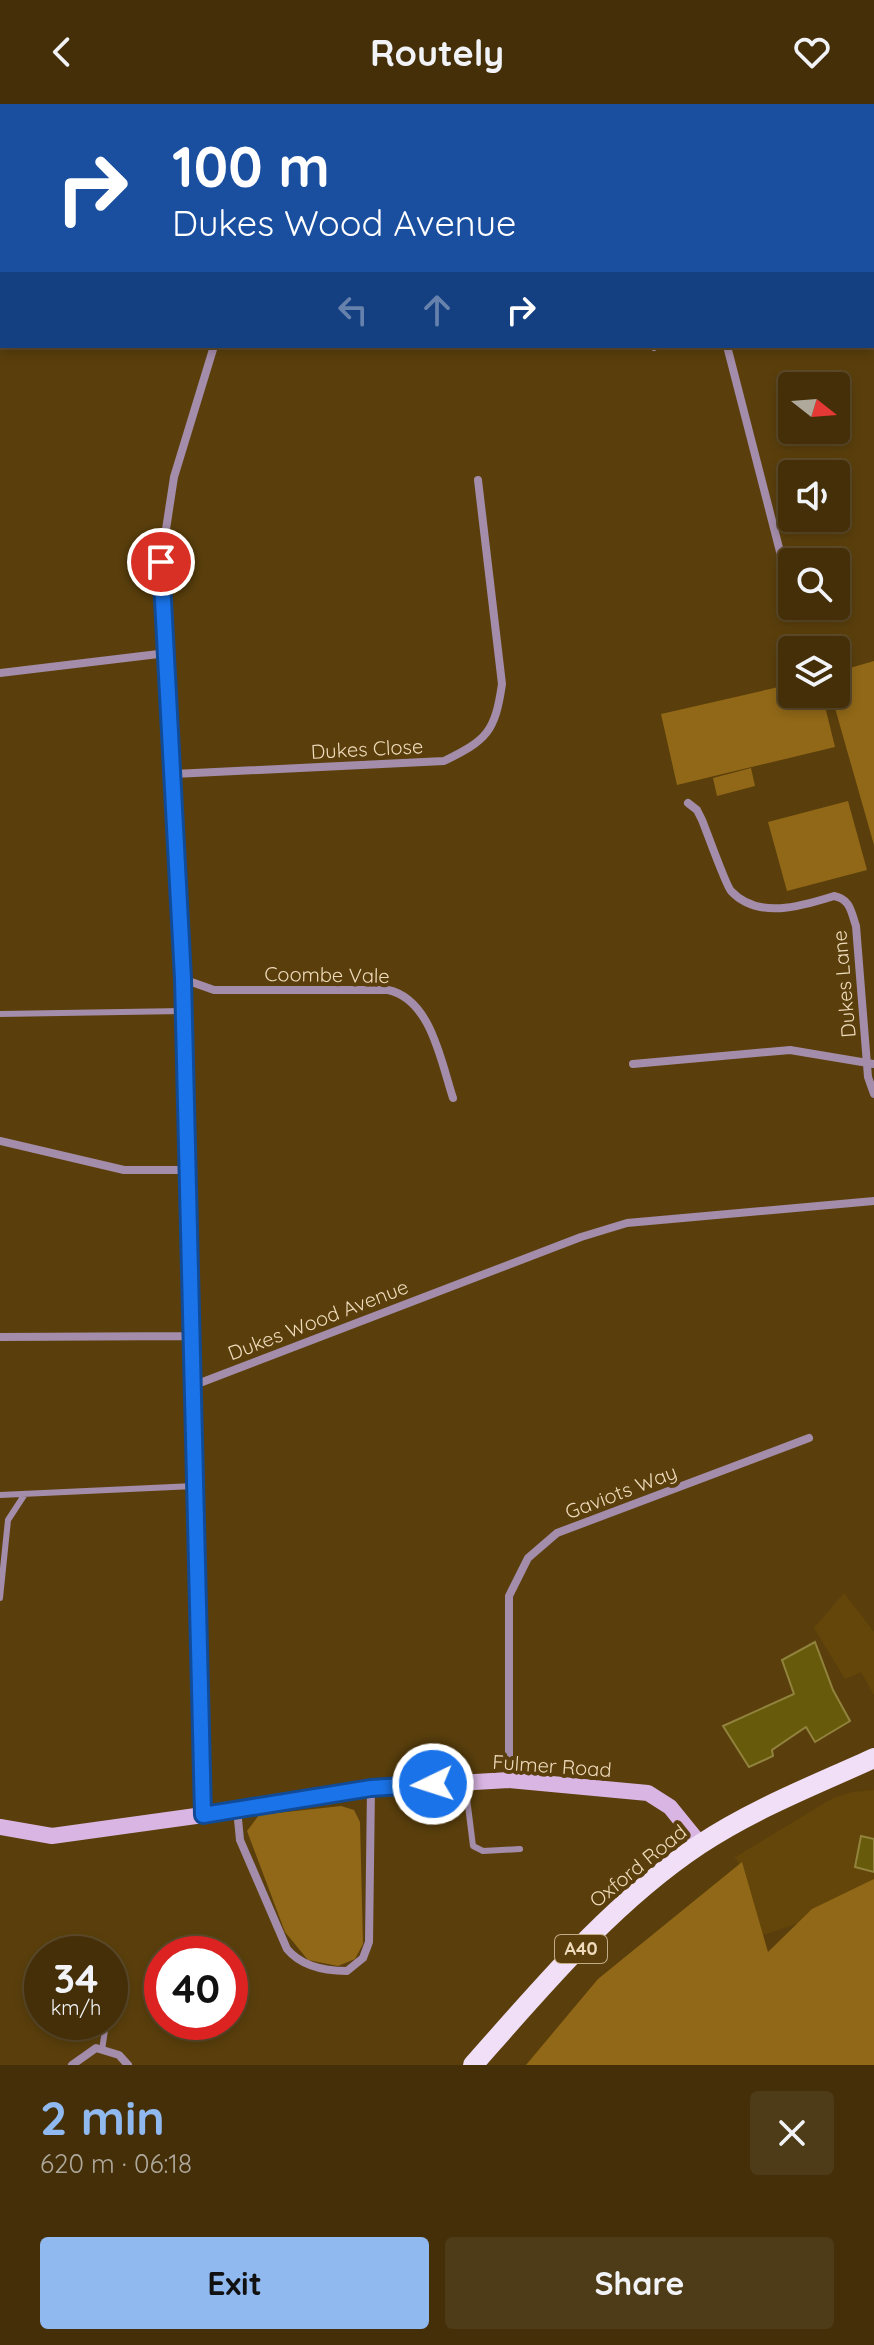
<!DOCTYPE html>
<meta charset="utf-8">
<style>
:root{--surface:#442f09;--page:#4e3b17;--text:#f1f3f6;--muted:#afa99c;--line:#5c4a2a;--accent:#90b9f0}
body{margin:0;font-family:Quicksand,sans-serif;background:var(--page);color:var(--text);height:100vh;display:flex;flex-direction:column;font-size:30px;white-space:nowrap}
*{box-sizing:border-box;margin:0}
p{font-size:26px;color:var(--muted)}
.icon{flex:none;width:44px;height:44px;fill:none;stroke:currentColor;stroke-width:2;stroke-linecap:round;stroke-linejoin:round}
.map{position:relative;height:1961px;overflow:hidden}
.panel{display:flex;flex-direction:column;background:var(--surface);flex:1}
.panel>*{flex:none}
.guide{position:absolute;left:0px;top:0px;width:874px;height:244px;box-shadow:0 4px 12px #0003,0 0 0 2px var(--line);background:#1a4fa0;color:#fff;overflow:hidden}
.needle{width:52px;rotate:107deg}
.controls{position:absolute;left:778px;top:268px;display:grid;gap:16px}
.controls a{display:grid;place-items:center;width:72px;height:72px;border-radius:8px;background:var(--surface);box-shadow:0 4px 12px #0003,0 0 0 2px var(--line);font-size:40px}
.speed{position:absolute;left:24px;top:1832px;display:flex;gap:16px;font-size:40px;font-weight:700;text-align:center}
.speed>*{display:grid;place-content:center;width:104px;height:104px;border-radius:50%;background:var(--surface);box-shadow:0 4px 12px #0003,0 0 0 2px var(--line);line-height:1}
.speed small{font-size:20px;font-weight:400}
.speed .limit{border:12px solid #d22;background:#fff;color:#111}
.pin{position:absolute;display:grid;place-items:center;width:68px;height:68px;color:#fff;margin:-34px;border:4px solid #fff;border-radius:50%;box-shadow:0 2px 8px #0007}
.me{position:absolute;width:88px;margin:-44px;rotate:266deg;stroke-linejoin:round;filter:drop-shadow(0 0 6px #0008)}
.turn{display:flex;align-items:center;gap:28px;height:168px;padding:0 40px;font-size:36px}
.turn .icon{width:104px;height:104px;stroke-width:2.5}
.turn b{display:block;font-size:56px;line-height:68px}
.lanes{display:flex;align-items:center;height:76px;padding:0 40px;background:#0003;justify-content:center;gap:40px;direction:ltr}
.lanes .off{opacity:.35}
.round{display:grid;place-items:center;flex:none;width:84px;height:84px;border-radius:8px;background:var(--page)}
.head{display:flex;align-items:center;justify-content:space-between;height:136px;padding:0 40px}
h1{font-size:48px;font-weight:700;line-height:60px;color:var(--accent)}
.button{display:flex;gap:16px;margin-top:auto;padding:16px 40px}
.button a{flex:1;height:92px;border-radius:8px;background:var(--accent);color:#111;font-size:32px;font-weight:700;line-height:92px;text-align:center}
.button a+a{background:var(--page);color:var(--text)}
header{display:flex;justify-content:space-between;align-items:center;height:104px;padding:0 40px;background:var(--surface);font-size:36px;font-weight:700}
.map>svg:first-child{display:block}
.built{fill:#64460a}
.green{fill:#916817}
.building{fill:#675a0a;stroke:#91833d;stroke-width:2}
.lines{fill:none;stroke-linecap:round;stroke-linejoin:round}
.lane{stroke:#a48daa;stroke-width:6}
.street{stroke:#a48daa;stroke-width:8}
.secondary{stroke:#d9b5e3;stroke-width:16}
.primary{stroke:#f1dff7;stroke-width:20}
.route-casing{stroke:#114b97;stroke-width:20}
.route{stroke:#1a73e8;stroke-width:14}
.labels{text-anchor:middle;stroke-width:8;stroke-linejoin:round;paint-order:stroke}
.shield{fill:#5a3f0c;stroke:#c2ac87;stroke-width:2}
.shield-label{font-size:18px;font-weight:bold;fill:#efdbbc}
.street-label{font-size:20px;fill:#efdbbc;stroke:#5a3f0c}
</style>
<header><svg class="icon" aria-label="back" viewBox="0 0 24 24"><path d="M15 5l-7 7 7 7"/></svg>Routely<svg class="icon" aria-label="heart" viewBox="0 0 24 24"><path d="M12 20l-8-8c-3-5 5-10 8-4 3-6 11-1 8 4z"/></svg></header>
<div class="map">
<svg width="874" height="1961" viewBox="0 0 874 1961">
<rect width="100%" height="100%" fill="#5a3f0c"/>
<!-- built -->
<path class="built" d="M 844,1489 L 874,1528 L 874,1591 L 861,1568 L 845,1575 L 814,1524 Z
M 874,1686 L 874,1794 L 757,1833 L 738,1757 L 734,1754 L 833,1694 L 853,1688 Z"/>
<!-- green -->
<path class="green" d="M 874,557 L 874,741 L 831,590 L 836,590 L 836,568 Z
M 792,580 L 792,590 L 822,590 L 835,643 L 677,681 L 661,610 Z
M 751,664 L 755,682 L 717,692 L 713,674 Z
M 848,697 L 867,766 L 787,787 L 768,718 Z
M 341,1702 L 354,1706 L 360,1718 L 363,1840 L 355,1855 L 338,1862 L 308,1856 L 285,1828 L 247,1727 L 259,1711 Z
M 742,1758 L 768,1848 L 812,1805 L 874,1775 L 874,1961 L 526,1961 L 598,1875 Z"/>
<!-- building -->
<path class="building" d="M 815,1538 L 833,1586 L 850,1617 L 815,1638 L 806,1623 L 772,1646 L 773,1652 L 749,1663 L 723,1622 L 794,1590 L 782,1556 Z
M 861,1732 L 874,1735 L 874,1768 L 855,1763 Z"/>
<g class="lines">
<!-- lane -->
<path class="lane" d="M 0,910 L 183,907
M 0,1391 L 194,1382
M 0,1494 L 8,1416 L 25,1390
M 465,1678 L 473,1742 L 483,1747 L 520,1745
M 102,1946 L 105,1926 L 103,1918"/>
<!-- street -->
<path class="street" d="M 100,0 L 102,2
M 287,2 L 287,0
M 670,2 L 670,0
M 727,242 L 785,467
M 654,243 L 655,242
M 0,569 L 167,549
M 174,670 L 444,657 C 487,636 495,628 502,580 L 478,376
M 688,699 L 697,706 L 702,716 C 707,728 726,782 731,787 C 758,816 802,802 834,792 C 850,795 851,807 856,822 L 868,973 L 874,990
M 183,875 L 214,886 L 388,886 C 431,895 441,958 453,994
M 633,960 L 790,946 L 874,960
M 0,1037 L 124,1066 L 186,1066
M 0,1233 L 190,1232
M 192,1282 L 183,875 L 161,458 L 174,373 L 214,242
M 509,1676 L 509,1492 L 528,1454 L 557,1429 L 809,1334
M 237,1705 L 240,1736 L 287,1845 C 302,1863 325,1867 347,1867 L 363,1854 L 369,1838 L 371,1684
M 203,1711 L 192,1282 L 581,1133 L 627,1119 L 874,1097
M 72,1961 L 96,1944 L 119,1951 L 128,1961"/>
<!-- secondary -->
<path class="secondary" d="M 0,1723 L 52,1732 L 203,1711 L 371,1684 L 509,1676 L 648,1689 L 670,1703 L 700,1740"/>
<!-- primary -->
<path class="primary" d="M 473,1961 C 542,1883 612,1799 699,1741 C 753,1705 815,1681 874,1654"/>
</g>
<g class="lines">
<defs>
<path id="route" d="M 161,458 L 183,875 L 203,1711 L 371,1684 L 433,1680"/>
</defs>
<!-- route casing -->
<use href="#route" class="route-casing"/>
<!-- route -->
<use href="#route" class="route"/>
</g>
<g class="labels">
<!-- shield labels -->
<rect class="shield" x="555" y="1831" width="52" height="28" rx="6"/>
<g class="shield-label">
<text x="581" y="1851">A40</text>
</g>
<!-- street labels -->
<g class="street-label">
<text transform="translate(367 645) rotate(-3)" y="7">Dukes Close</text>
<text transform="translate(327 871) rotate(1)" y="7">Coombe Vale</text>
<text transform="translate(844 880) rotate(-95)" y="7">Dukes Lane</text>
<text transform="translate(318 1216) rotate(-21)" y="7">Dukes Wood Avenue</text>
<text transform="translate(621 1388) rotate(-21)" y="7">Gaviots Way</text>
<text transform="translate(552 1662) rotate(4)" y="7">Fulmer Road</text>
<text transform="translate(638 1762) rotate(-39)" y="7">Oxford Road</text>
</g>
</g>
</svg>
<div class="controls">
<a><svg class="needle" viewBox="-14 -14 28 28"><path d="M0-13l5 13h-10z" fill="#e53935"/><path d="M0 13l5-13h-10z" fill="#afa99c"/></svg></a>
<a><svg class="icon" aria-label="sound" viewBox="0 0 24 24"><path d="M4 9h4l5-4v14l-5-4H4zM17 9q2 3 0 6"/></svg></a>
<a><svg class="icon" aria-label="search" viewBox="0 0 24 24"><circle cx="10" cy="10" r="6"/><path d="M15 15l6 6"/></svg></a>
<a><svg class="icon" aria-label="layers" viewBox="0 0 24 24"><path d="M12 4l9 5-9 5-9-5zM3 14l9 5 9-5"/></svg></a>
</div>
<div class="speed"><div>34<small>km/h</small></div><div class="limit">40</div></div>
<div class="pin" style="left:161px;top:458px;background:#d93025"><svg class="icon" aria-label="arrive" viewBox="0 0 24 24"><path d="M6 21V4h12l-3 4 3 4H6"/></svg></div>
<svg class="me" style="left:433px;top:1680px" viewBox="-20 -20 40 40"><circle r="17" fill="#1a73e8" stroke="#fff" stroke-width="3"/><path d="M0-11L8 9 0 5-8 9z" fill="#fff"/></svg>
<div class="guide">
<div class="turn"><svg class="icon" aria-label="right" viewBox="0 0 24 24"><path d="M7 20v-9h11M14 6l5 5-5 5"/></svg><div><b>100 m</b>Dukes Wood Avenue</div></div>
<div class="lanes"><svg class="icon off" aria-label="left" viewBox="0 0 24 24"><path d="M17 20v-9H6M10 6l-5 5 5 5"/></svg><svg class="icon off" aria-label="ahead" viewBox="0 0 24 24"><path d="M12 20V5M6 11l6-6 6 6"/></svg><svg class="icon" aria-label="right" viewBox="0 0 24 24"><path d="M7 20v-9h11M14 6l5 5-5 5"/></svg></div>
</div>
</div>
<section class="panel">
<div class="head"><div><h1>2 min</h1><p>620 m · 06:18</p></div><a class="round"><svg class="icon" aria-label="close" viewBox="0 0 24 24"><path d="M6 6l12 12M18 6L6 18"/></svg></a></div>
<div class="button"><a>Exit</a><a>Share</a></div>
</section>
